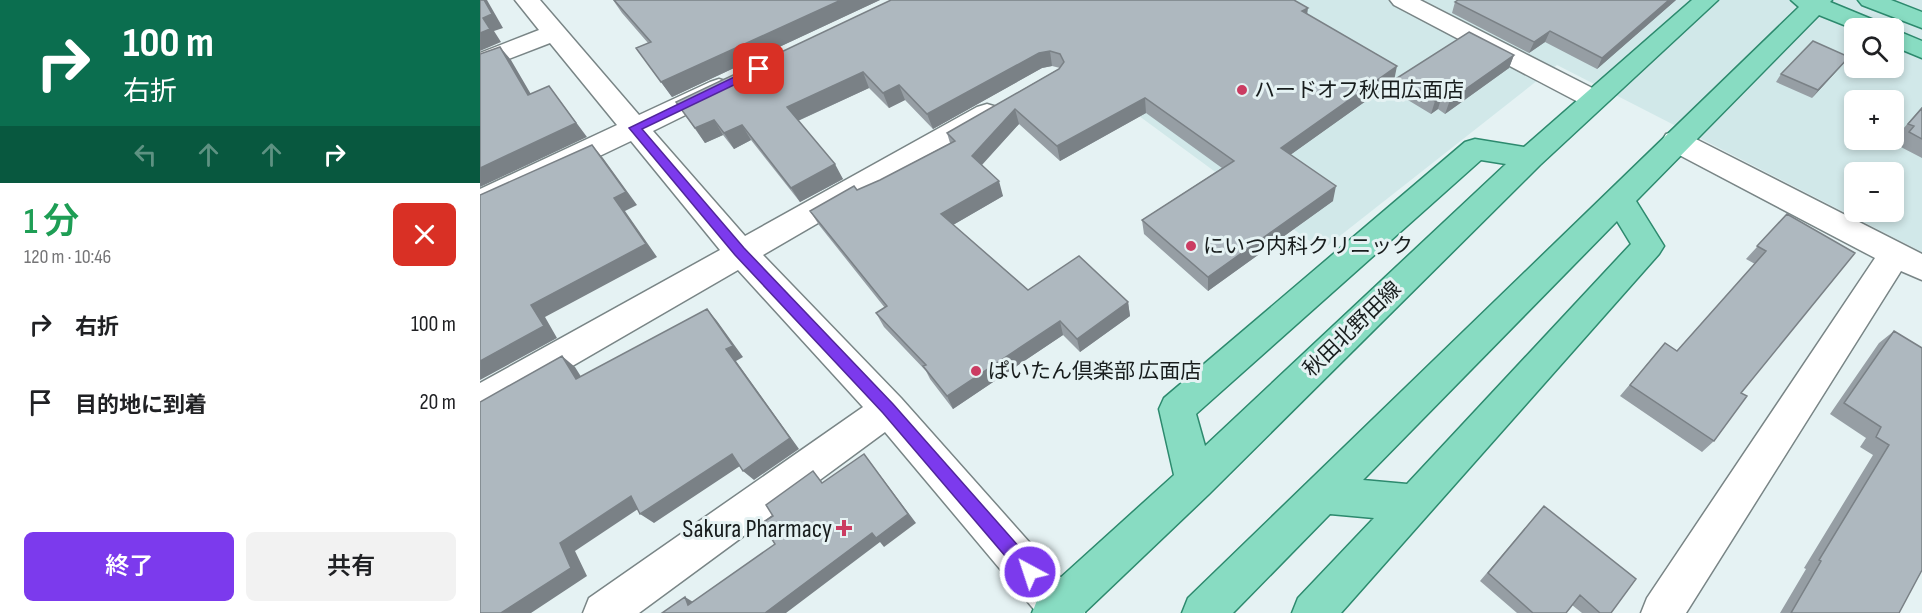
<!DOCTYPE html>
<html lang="ja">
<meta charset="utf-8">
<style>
:root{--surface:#fff;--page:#f2f2f2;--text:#202124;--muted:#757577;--accent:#7c3aed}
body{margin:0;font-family:"Sofia Sans Condensed","Noto Sans JP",sans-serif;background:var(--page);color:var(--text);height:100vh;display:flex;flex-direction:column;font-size:22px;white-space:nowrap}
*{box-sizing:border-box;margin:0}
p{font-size:20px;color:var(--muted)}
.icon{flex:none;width:33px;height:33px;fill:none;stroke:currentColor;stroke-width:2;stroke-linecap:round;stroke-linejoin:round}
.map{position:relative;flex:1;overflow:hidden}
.details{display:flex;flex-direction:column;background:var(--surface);width:480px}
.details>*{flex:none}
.hud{background:#0b6e4f;color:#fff;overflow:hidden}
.tools{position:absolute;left:1364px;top:18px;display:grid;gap:12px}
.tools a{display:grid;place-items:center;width:60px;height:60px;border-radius:9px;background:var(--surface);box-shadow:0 3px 9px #0003;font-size:30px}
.pin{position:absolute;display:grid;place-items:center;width:51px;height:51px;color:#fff;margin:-26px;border-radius:12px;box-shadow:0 3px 9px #0006}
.me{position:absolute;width:66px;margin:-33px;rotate:320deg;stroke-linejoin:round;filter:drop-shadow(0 0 4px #0008)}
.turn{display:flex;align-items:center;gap:21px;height:126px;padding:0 24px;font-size:27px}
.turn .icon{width:78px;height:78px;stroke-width:2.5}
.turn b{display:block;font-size:42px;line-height:51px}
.lanes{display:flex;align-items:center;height:57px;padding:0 24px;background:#0003;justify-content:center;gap:30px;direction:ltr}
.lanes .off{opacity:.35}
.round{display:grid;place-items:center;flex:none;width:63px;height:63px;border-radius:9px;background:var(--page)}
.head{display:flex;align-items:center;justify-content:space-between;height:102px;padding:0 24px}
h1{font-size:36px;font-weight:600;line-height:45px;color:#1e9e55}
.primary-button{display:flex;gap:12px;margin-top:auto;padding:12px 24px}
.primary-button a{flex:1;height:69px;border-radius:9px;background:var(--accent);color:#fff;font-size:24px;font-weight:600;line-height:69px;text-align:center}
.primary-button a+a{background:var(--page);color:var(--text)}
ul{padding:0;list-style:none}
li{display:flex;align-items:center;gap:18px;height:78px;padding:0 24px}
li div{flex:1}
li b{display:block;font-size:22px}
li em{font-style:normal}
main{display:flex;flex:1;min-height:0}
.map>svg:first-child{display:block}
.built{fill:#d1e8e9;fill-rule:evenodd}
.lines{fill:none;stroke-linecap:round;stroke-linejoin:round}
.minor-casing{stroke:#798586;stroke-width:3}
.major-casing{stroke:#2d8a6e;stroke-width:3}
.minor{fill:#fff;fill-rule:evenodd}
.major{fill:#88dcc2;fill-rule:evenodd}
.wall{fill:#969ea4}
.shaded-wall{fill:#7a8186}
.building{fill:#aeb8bf;stroke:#7a8186;stroke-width:1.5}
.route{fill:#7c3aed;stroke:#51269a;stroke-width:1.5}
.poi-dot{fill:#cb3c62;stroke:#e5f2f3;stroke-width:2}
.labels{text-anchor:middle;stroke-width:6;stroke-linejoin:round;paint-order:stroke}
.poi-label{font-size:21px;fill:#181d1d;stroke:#e5f2f3;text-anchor:start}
.street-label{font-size:21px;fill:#181d1d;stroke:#e5f2f3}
.near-poi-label{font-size:26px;fill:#181d1d;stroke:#e5f2f3;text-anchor:end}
</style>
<main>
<section class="details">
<div class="hud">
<div class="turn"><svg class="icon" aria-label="right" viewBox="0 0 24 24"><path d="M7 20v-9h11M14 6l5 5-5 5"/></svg><div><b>100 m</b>右折</div></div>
<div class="lanes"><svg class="icon off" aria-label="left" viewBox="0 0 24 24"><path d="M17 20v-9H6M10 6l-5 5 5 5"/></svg><svg class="icon off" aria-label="ahead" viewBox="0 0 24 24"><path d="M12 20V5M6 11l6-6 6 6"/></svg><svg class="icon off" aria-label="ahead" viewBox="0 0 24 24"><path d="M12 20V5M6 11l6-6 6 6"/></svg><svg class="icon" aria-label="right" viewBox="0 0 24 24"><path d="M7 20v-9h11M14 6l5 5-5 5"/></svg></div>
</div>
<div class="head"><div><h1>1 分</h1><p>120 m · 10:46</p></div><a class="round" style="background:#d93025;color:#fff"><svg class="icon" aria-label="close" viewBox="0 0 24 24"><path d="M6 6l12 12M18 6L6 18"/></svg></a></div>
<ul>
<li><svg class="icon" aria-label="right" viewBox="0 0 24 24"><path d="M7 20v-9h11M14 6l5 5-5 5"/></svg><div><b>右折</b></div><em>100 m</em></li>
<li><svg class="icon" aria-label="arrive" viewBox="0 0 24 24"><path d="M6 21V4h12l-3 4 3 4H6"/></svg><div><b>目的地に到着</b></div><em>20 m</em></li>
</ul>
<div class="primary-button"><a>終了</a><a>共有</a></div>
</section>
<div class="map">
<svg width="1442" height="613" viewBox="0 0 1442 613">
<rect width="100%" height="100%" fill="#e5f2f3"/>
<!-- built -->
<path class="built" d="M 567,0 L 1442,0 L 1442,252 L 1077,65 L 842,250 L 528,20 ZM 1374,28 L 1413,28 L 1413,68 L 1374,68 ZM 1374,100 L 1413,100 L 1413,140 L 1374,140 ZM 1374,172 L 1413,172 L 1413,212 L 1374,212 Z"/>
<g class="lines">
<defs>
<path id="minor" d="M 35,0 L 60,0 L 159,115 L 230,82 L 239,79 L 248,82 L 252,88 L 248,94 L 173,131 L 265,236 L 497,107 L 507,104 L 517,107 L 521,113 L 517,119 L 283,255 L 421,398 L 599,598 L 605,613 L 557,613 L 405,432 L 159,613 L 103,613 L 109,598 L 383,407 L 258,270 L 13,412 L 0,417 L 0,383 L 240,250 L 151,141 L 0,213 L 0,189 L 137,125 L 70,43 L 0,70 L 0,53 L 59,30 Z
M 910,0 L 940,0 L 1122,93 L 1126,99 L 1122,105 L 1113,108 L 1104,105 L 914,5 Z
M 1196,131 L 1206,134 L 1442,254 L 1442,280 L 1421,271 L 1206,613 L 1161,613 L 1167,598 L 1395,258 L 1186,148 L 1182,141 L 1186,134 Z"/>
<path id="major" d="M 1212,0 L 1238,0 L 1060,165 L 729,494 L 604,613 L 552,613 L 558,598 L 694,475 L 679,409 L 684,398 L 985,142 L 995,139 L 1044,147 ZM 1001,160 L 1026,164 L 725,446 L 716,414 Z
M 1311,0 L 1352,0 L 1350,2 L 1401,23 L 1404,28 L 1374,29 L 1339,15 L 1156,201 L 1184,246 L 1179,254 L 861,613 L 812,613 L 818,598 L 894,518 L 850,514 L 753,613 L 702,613 L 708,598 L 1319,7 ZM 1137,221 L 1151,244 L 927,484 L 883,480 Z
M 1378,0 L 1411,0 L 1442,12 L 1442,28 L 1382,5 Z
M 1413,29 L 1442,41 L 1442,58 L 1413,46 Z"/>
</defs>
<!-- minor casing -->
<use href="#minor" class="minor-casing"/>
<!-- major casing -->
<use href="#major" class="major-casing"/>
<!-- minor -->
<use href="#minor" class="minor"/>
<!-- major -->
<use href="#major" class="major"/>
</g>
<!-- wall -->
<path class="wall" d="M 133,0 L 400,0 L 192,97 L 156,48 L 168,43 L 142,13 Z
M 411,0 L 827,15 L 914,81 L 810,155 L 853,201 L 728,291 L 664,234 L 662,220 L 742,168 L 666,113 L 580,161 L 539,124 L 502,165 L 523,196 L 473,225 L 548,290 L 648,302 L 650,316 L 600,352 L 583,335 L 473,409 L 450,379 L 446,371 L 404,327 L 396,313 L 405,308 L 339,225 L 330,211 L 400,180 L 470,143 L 467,133 L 580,68 L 572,66 L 562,68 L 453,129 L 425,100 L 409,108 L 389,88 L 318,121 L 363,179 L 320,202 L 271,140 L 254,149 L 243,135 L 225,143 L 196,102 Z
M 1196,0 L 1117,69 L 1065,42 L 1049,53 L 972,13 L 975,2 Z
M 1034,55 L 1029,68 L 965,114 L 958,109 L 951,114 L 913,91 L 917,78 Z
M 1363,64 L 1332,98 L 1296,82 L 1301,74 Z
M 1442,107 L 1442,158 L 1417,145 L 1421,139 L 1416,137 Z
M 1307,214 L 1261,393 L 1234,441 L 1222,452 L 1140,396 L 1185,343 L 1197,351 L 1275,264 L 1266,259 Z
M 1414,331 L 1442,348 L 1442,572 L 1441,571 L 1419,613 L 1300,613 L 1326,569 L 1324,568 L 1393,455 L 1380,447 L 1386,438 L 1350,414 L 1399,343 Z
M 1056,515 L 1131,613 L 1102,613 L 1092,605 L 1086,613 L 1037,613 L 1000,581 Z"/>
<!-- shaded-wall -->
<path class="shaded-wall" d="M 4,0 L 7,0 L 23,28 L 14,31 L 21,42 L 0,51 L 0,33 L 3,18 Z
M 361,0 L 400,0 L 192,97 L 181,82 Z
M 1189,0 L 1196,0 L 1117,69 L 1122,58 Z
M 828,8 L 826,23 L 822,11 Z
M 1070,31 L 1065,42 L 1049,53 L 1054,42 Z
M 20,47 L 31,60 L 59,108 L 48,95 Z
M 570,51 L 572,66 L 562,68 L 453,129 L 447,114 L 559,53 Z
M 1034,55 L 1029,68 L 965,114 L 970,100 Z
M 1369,57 L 1363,64 L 1332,98 L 1338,90 Z
M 917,66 L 914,81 L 799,163 L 801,148 Z
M 383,72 L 389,88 L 315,122 L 307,107 Z
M 419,85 L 425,100 L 409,108 L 403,93 Z
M 69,86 L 107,137 L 0,187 L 0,168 Z
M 962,95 L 958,109 L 951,114 L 955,101 Z
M 665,98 L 666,113 L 580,161 L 577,146 Z
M 535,109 L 539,124 L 497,170 L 492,156 Z
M 234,120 L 243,135 L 225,143 L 215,128 Z
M 262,125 L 271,140 L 254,149 L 244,133 Z
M 112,145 L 123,158 L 157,205 L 145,211 L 177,257 L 65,317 L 77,338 L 0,380 L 0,361 L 51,305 L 134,198 Z
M 355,164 L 363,179 L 320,202 L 311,188 Z
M 519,181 L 523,196 L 466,229 L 461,214 Z
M 856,186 L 853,201 L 728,291 L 728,277 Z
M 648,302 L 650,316 L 600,352 L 597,339 Z
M 227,309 L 237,321 L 263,357 L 256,361 L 319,449 L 274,480 L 263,471 L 246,349 Z
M 580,321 L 583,335 L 473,409 L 467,396 Z
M 82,356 L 95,367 L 110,391 L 96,379 Z
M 252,454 L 263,464 L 174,523 L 160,514 Z
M 384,454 L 436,523 L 404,547 L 400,542 L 306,613 L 285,613 Z
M 151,496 L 164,505 L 95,551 L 107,576 L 51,613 L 21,613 L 80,543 Z
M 205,597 L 218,605 L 208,605 Z"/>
<!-- building -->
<path class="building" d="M 0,0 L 4,0 L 12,14 L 3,18 L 10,29 L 0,33 Z
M 134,0 L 361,0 L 181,82 L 156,48 L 171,42 Z
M 411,0 L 814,0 L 828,8 L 822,11 L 917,66 L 801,148 L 856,186 L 728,277 L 662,220 L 754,161 L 665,98 L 577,146 L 535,109 L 492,156 L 519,181 L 461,214 L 548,290 L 599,256 L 648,302 L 597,339 L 580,321 L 467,396 L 443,366 L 446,365 L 396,313 L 407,306 L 330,211 L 374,186 L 377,190 L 400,180 L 475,141 L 467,133 L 579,69 L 584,62 L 580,54 L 570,51 L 559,53 L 447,114 L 419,85 L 403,93 L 383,72 L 307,107 L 355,164 L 311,188 L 262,125 L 244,133 L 234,120 L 215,128 L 196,102 Z
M 978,0 L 1189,0 L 1122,58 L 1070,31 L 1054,42 L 975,2 Z
M 989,32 L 1034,55 L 970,100 L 962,95 L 955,101 L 917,78 Z
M 1333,41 L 1369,57 L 1338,90 L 1301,74 Z
M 20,47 L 48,95 L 69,86 L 96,123 L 0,168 L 0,54 Z
M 1442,108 L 1442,139 L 1429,132 L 1434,126 L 1428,124 Z
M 112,145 L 146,192 L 134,198 L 166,244 L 51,305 L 64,326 L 0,361 L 0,195 Z
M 1307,214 L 1375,253 L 1261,393 L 1267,396 L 1234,441 L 1150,385 L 1185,343 L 1197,351 L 1286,251 L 1277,246 Z
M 227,309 L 253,346 L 246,349 L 310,438 L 263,471 L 252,454 L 160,514 L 151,496 L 80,543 L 91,568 L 21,613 L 0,613 L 0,402 L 82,356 L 96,379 Z
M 1414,331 L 1442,348 L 1442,570 L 1419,613 L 1311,613 L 1341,561 L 1339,560 L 1409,445 L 1396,437 L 1401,427 L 1364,403 Z
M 384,454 L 428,514 L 396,538 L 392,533 L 285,613 L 182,613 L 205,597 L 208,605 L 295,544 L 282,523 L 293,516 L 286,505 L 333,471 L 342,483 Z
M 1064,506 L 1156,579 L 1131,613 L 1120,613 L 1100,595 L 1086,613 L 1053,613 L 1008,573 Z"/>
<!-- route -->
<path class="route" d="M 279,65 L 283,66 L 283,71 L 162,129 L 264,248 L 413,404 L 556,566 L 559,572 L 556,578 L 550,581 L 544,578 L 403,413 L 255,255 L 149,128 Z"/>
<!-- markers -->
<g class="poi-dot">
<circle cx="762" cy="90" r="6"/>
<circle cx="711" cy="246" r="6"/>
<circle cx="496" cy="371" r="6"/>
<path d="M361 519h6v6h6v6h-6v6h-6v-6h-6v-6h6z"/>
</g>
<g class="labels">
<!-- poi labels -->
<g class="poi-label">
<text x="774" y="97">ハードオフ秋田広面店</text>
<text x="723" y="253">にいつ内科クリニック</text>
<text x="508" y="378">ぱいたん倶楽部 広面店</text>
</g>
<!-- street labels -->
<g class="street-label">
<text transform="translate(872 329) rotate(-44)" y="7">秋田北野田線</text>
</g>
<!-- near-poi labels -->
<g class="near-poi-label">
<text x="352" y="537">Sakura Pharmacy</text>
</g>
</g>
</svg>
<div class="tools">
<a><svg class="icon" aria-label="search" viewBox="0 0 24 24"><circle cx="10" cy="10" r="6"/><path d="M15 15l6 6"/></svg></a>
<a>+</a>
<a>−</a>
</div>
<div class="pin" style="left:279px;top:69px;background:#d93025"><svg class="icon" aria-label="arrive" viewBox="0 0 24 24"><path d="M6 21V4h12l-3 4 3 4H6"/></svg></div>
<svg class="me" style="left:550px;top:572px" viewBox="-20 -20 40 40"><circle r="17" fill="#7c3aed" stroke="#fff" stroke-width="3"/><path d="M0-11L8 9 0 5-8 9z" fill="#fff"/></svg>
</div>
</main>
